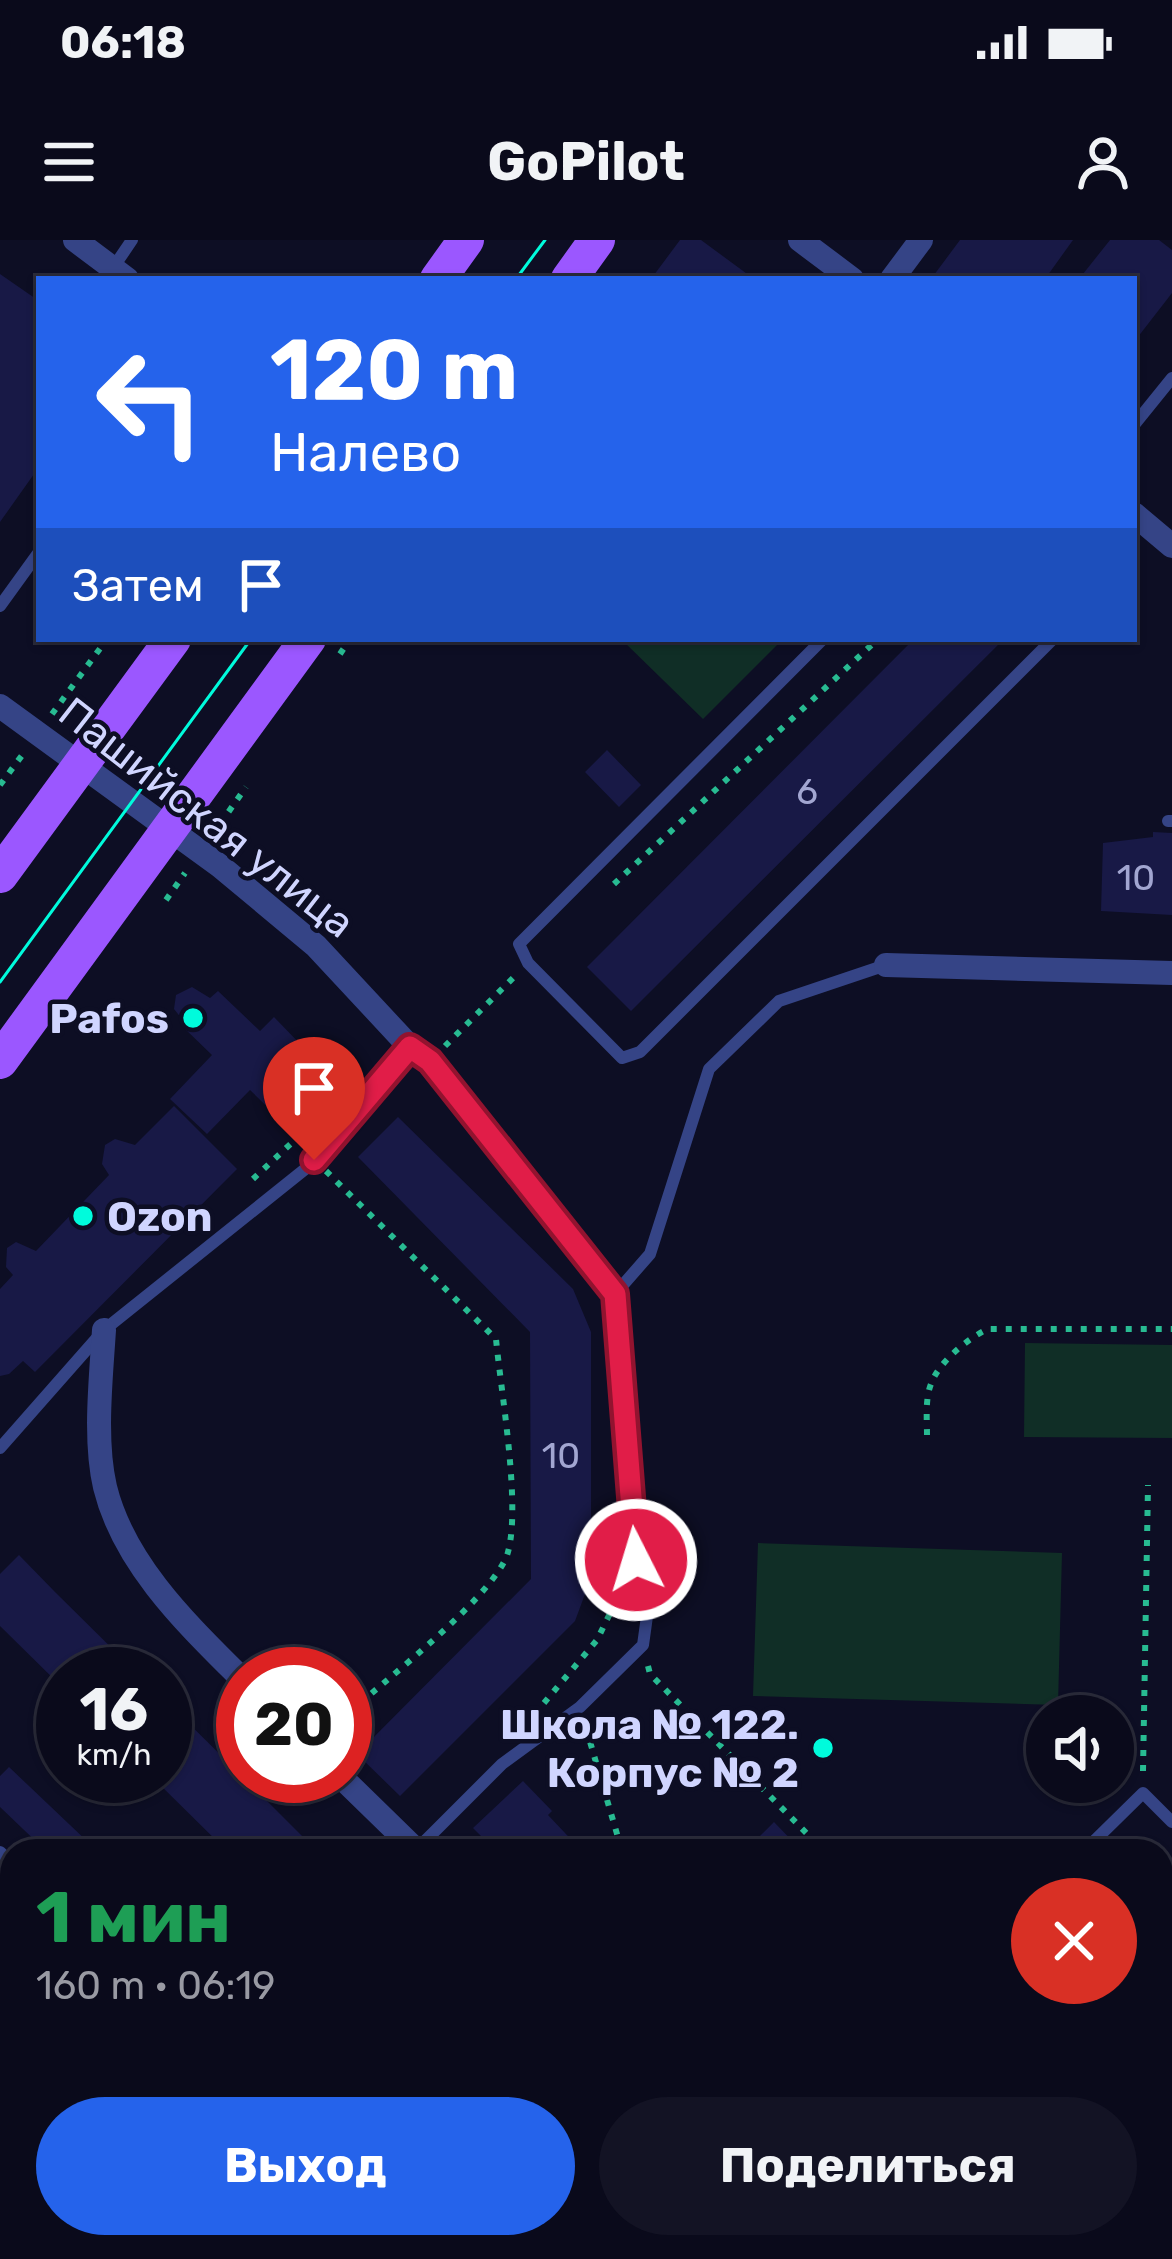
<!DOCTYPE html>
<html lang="ru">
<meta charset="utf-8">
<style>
:root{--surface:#0a0a1b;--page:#131324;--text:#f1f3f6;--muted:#999aa3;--line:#2a2b3a;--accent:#2563eb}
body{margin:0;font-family:Rubik,sans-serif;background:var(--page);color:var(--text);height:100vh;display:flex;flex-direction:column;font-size:45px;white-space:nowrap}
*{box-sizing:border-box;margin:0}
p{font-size:39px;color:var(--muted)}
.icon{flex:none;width:66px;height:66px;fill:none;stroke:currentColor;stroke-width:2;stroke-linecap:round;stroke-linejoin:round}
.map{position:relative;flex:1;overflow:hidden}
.drawer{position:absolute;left:0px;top:1599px;width:1173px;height:420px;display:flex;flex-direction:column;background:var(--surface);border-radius:36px 36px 0 0;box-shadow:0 3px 9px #0004,0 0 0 3px var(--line)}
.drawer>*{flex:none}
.banner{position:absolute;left:36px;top:36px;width:1101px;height:366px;border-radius:0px;box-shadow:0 3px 9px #0004,0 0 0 3px var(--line);background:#2563eb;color:#fff;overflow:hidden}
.tools{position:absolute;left:1026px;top:1455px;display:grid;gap:24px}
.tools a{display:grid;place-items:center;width:108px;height:108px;border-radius:50%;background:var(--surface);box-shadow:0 3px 9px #0004,0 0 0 3px var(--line);font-size:60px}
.speed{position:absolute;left:36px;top:1407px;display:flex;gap:24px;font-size:60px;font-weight:700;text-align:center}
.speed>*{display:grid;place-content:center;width:156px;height:156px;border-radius:50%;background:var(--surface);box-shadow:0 3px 9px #0004,0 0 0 3px var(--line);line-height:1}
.speed small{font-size:30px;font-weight:400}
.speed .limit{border:18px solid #d22;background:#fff;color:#111}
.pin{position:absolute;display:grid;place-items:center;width:102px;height:102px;color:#fff;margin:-123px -51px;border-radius:50% 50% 50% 0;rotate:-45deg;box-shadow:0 0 12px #0007}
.pin .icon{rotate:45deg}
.me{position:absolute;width:132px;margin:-66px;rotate:355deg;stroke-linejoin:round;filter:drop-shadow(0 0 9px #0008)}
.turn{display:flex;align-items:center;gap:42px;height:252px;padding:0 36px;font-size:54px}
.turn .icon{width:156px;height:156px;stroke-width:2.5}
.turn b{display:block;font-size:84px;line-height:102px}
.then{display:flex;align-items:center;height:114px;padding:0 36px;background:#0003;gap:24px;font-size:45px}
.round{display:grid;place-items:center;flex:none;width:126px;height:126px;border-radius:63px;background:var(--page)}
.head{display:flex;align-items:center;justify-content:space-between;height:204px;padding:0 36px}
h1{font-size:72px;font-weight:700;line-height:90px;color:#1e9e55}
.button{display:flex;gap:24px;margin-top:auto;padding:24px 36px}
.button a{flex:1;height:138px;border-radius:72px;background:var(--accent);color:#fff;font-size:48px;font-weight:700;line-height:138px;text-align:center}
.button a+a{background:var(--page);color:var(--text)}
.status{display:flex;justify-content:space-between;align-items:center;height:84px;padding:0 60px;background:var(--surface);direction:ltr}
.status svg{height:33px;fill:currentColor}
header{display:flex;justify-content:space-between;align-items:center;height:156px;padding:0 36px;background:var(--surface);font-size:54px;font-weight:700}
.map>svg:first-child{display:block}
.green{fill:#102e26}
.building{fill:#181946}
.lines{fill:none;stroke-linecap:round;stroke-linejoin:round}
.path{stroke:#28bb92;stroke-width:6;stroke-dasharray:6 9;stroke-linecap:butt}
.lane{stroke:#354486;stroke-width:12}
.street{stroke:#354486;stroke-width:24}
.primary{stroke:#9b57ff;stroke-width:36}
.tram{stroke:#00fbdc;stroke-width:3}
.route-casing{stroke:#92132f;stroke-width:30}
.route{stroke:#e11d48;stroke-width:21}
.poi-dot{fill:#00fbdc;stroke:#0d0e24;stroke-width:4.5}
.labels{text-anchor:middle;stroke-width:9;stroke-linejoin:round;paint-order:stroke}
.number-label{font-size:36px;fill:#a2a6d1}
.street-label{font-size:42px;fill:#d0d5ff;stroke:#0d0e24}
.poi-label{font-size:42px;font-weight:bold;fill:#d0d5ff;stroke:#0d0e24;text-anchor:end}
</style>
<div class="status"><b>06:18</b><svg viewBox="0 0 49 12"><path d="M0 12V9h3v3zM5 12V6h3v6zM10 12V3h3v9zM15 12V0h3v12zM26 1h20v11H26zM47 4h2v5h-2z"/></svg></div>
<header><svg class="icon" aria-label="menu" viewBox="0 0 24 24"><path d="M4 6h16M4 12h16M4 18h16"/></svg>GoPilot<svg class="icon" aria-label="person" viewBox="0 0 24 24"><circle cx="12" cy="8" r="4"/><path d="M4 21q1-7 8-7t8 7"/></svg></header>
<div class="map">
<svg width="1172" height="2019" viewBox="0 0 1172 2019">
<rect width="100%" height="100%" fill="#0d0e24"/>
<!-- green -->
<path class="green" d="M 621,399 L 783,399 L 703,479 Z
M 1025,1103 L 1172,1105 L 1172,1198 L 1024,1197 Z
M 758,1303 L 1062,1313 L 1058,1465 L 753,1456 Z
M 0,1831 L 12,1843 L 12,1932 L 0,1937 Z"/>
<!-- building -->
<path class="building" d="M 680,0 L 701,0 L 754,39 L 651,39 Z
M 960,0 L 1073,0 L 1045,39 L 931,39 Z
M 1110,0 L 1159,0 L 1172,10 L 1172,53 L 1134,102 L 1134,39 L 1079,39 Z
M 0,34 L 39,61 L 39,227 L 0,282 Z
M 914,399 L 1004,399 L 631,771 L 587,727 Z
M 607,510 L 641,545 L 619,567 L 585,532 Z
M 1153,592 L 1172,593 L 1172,675 L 1101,671 L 1103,603 L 1153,597 Z
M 192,747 L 210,758 L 218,751 L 260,791 L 274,777 L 304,808 L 293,819 L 324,849 L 288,887 L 250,850 L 207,894 L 170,859 L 212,815 L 183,787 L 186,784 L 174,769 L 176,755 Z
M 174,866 L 237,929 L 35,1132 L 23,1121 L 9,1134 L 0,1136 L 0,1049 L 13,1035 L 6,1027 L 7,1008 L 16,1002 L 36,1011 L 109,935 L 102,924 L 105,905 L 115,899 L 135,905 Z
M 398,877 L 573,1049 L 591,1092 L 591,1338 L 575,1381 L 400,1556 L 357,1514 L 531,1339 L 530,1092 L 358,917 Z
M 19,1315 L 55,1352 L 138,1434 L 63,1434 L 63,1448 L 0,1386 L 0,1334 Z
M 165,1460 L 245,1539 L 317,1611 L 227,1611 L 151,1536 L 165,1536 Z
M 9,1527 L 90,1604 L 84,1611 L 46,1611 L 0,1567 L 0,1536 Z
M 523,1541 L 552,1571 L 548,1575 L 582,1611 L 496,1611 L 473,1588 Z
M 774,1582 L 802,1611 L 745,1611 Z
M 0,1675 L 12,1687 L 12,1776 L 0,1765 Z
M 1172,1686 L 1172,1875 L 1161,1885 L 1161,1697 Z
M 205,2007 L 337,2007 L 349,2019 L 201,2019 L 197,2015 Z
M 624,2007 L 716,2007 L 728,2019 L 636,2019 Z"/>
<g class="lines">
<!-- path -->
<path class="path" d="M 340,414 L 350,399
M 52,474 L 107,399
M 0,545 L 23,514
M 220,584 L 246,547
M 614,644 L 878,399
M 166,660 L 185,633
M 445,806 L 516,735
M 326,931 L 496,1099 C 501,1152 521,1265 508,1312 C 497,1354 382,1443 345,1476
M 253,939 L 313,883
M 927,1195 C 927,1179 925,1159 931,1144 C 938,1123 968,1098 988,1089 L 1172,1089
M 648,1426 L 650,1434 L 824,1611
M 544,1463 L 597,1400 L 621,1351
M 586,1488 L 622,1611
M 1143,1531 L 1148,1245
M 0,1818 L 12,1831
M 0,1893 L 12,1905
M 0,1922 L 12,1910
M 551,2007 L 556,2019"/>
<!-- lane -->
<path class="lane" d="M 113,28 L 132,0
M 1134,185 L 1172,138
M 0,366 L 39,312
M 823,399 L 519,704 L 528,723 L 622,818 L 640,812 L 1053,399
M 1168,581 L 1172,581
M 615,1054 L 650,1014 L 709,829 L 779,761 L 886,725
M 0,1208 L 104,1090 L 304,930 L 410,807 L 429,821 L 615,1054 L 636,1320 L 648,1369 L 643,1405 L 580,1467 L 502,1524 L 416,1610
M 1084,1611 L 1143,1553 L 1172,1582
M 0,1612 L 12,1623
M 1161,1941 L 1172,1931
M 387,2007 L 399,2019
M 1022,2007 L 1034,2019
M 1081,2019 L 1094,2007"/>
<!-- street -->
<path class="street" d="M 75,0 L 127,39
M 800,0 L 852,39
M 892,39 L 921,0
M 1134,274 L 1172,306
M 0,466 L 220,626 L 316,706 L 410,807
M 886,725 L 1172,733
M 104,1090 C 101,1138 94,1200 105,1247 C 124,1325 189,1386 243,1440
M 340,1536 L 417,1611
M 0,1976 L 12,1989
M 29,2007 L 40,2019
M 161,2007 L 173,2019
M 821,2007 L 834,2019
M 90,2019 L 104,2007"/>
<!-- primary -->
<path class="primary" d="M 438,39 L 466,0
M 569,39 L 597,0
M 0,635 L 173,399
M 0,821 L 308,399"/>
<!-- tram -->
<path class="tram" d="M 516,39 L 545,0
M 0,742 L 251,399"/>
</g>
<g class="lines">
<defs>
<path id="route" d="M 314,920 L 410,807 L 430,821 L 615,1054 L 636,1320"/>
</defs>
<!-- route casing -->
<use href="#route" class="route-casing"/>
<!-- route -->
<use href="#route" class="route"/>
</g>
<!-- markers -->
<g class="poi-dot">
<circle cx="193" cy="778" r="12"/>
<circle cx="83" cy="976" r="12"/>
<circle cx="823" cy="1508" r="12"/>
</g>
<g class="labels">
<!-- number labels -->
<g class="number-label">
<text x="807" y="564">6</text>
<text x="1136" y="650">10</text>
<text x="561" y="1228">10</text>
</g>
<!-- street labels -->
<g class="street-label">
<text transform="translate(207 577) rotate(38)" y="15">Пашийская улица</text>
</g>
<!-- poi labels -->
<g class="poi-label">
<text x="169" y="793">Pafos</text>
<text x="107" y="991" text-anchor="start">Ozon</text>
<text x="799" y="1499">Школа № 122.<tspan x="799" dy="48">Корпус № 2</tspan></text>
</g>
</g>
</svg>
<div class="tools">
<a><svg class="icon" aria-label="sound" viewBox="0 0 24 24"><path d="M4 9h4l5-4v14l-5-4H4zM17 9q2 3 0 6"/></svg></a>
</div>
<div class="speed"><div>16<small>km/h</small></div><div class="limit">20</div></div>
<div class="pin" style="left:314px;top:920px;background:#d93025"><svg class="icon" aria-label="arrive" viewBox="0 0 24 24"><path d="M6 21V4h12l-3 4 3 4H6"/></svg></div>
<svg class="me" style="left:636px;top:1320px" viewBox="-20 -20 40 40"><circle r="17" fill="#e11d48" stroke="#fff" stroke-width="3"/><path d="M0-11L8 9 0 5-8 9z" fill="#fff"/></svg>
<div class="banner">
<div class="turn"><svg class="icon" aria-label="left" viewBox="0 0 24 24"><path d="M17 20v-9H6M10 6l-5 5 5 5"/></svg><div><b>120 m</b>Налево</div></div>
<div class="then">Затем<svg class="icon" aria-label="arrive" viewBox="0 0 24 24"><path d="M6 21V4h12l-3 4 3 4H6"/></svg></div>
</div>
<section class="drawer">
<div class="head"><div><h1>1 мин</h1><p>160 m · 06:19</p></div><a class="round" style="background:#d93025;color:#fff"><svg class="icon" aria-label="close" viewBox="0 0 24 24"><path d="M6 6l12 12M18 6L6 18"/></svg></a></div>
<div class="button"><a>Выход</a><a>Поделиться</a></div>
</section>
</div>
